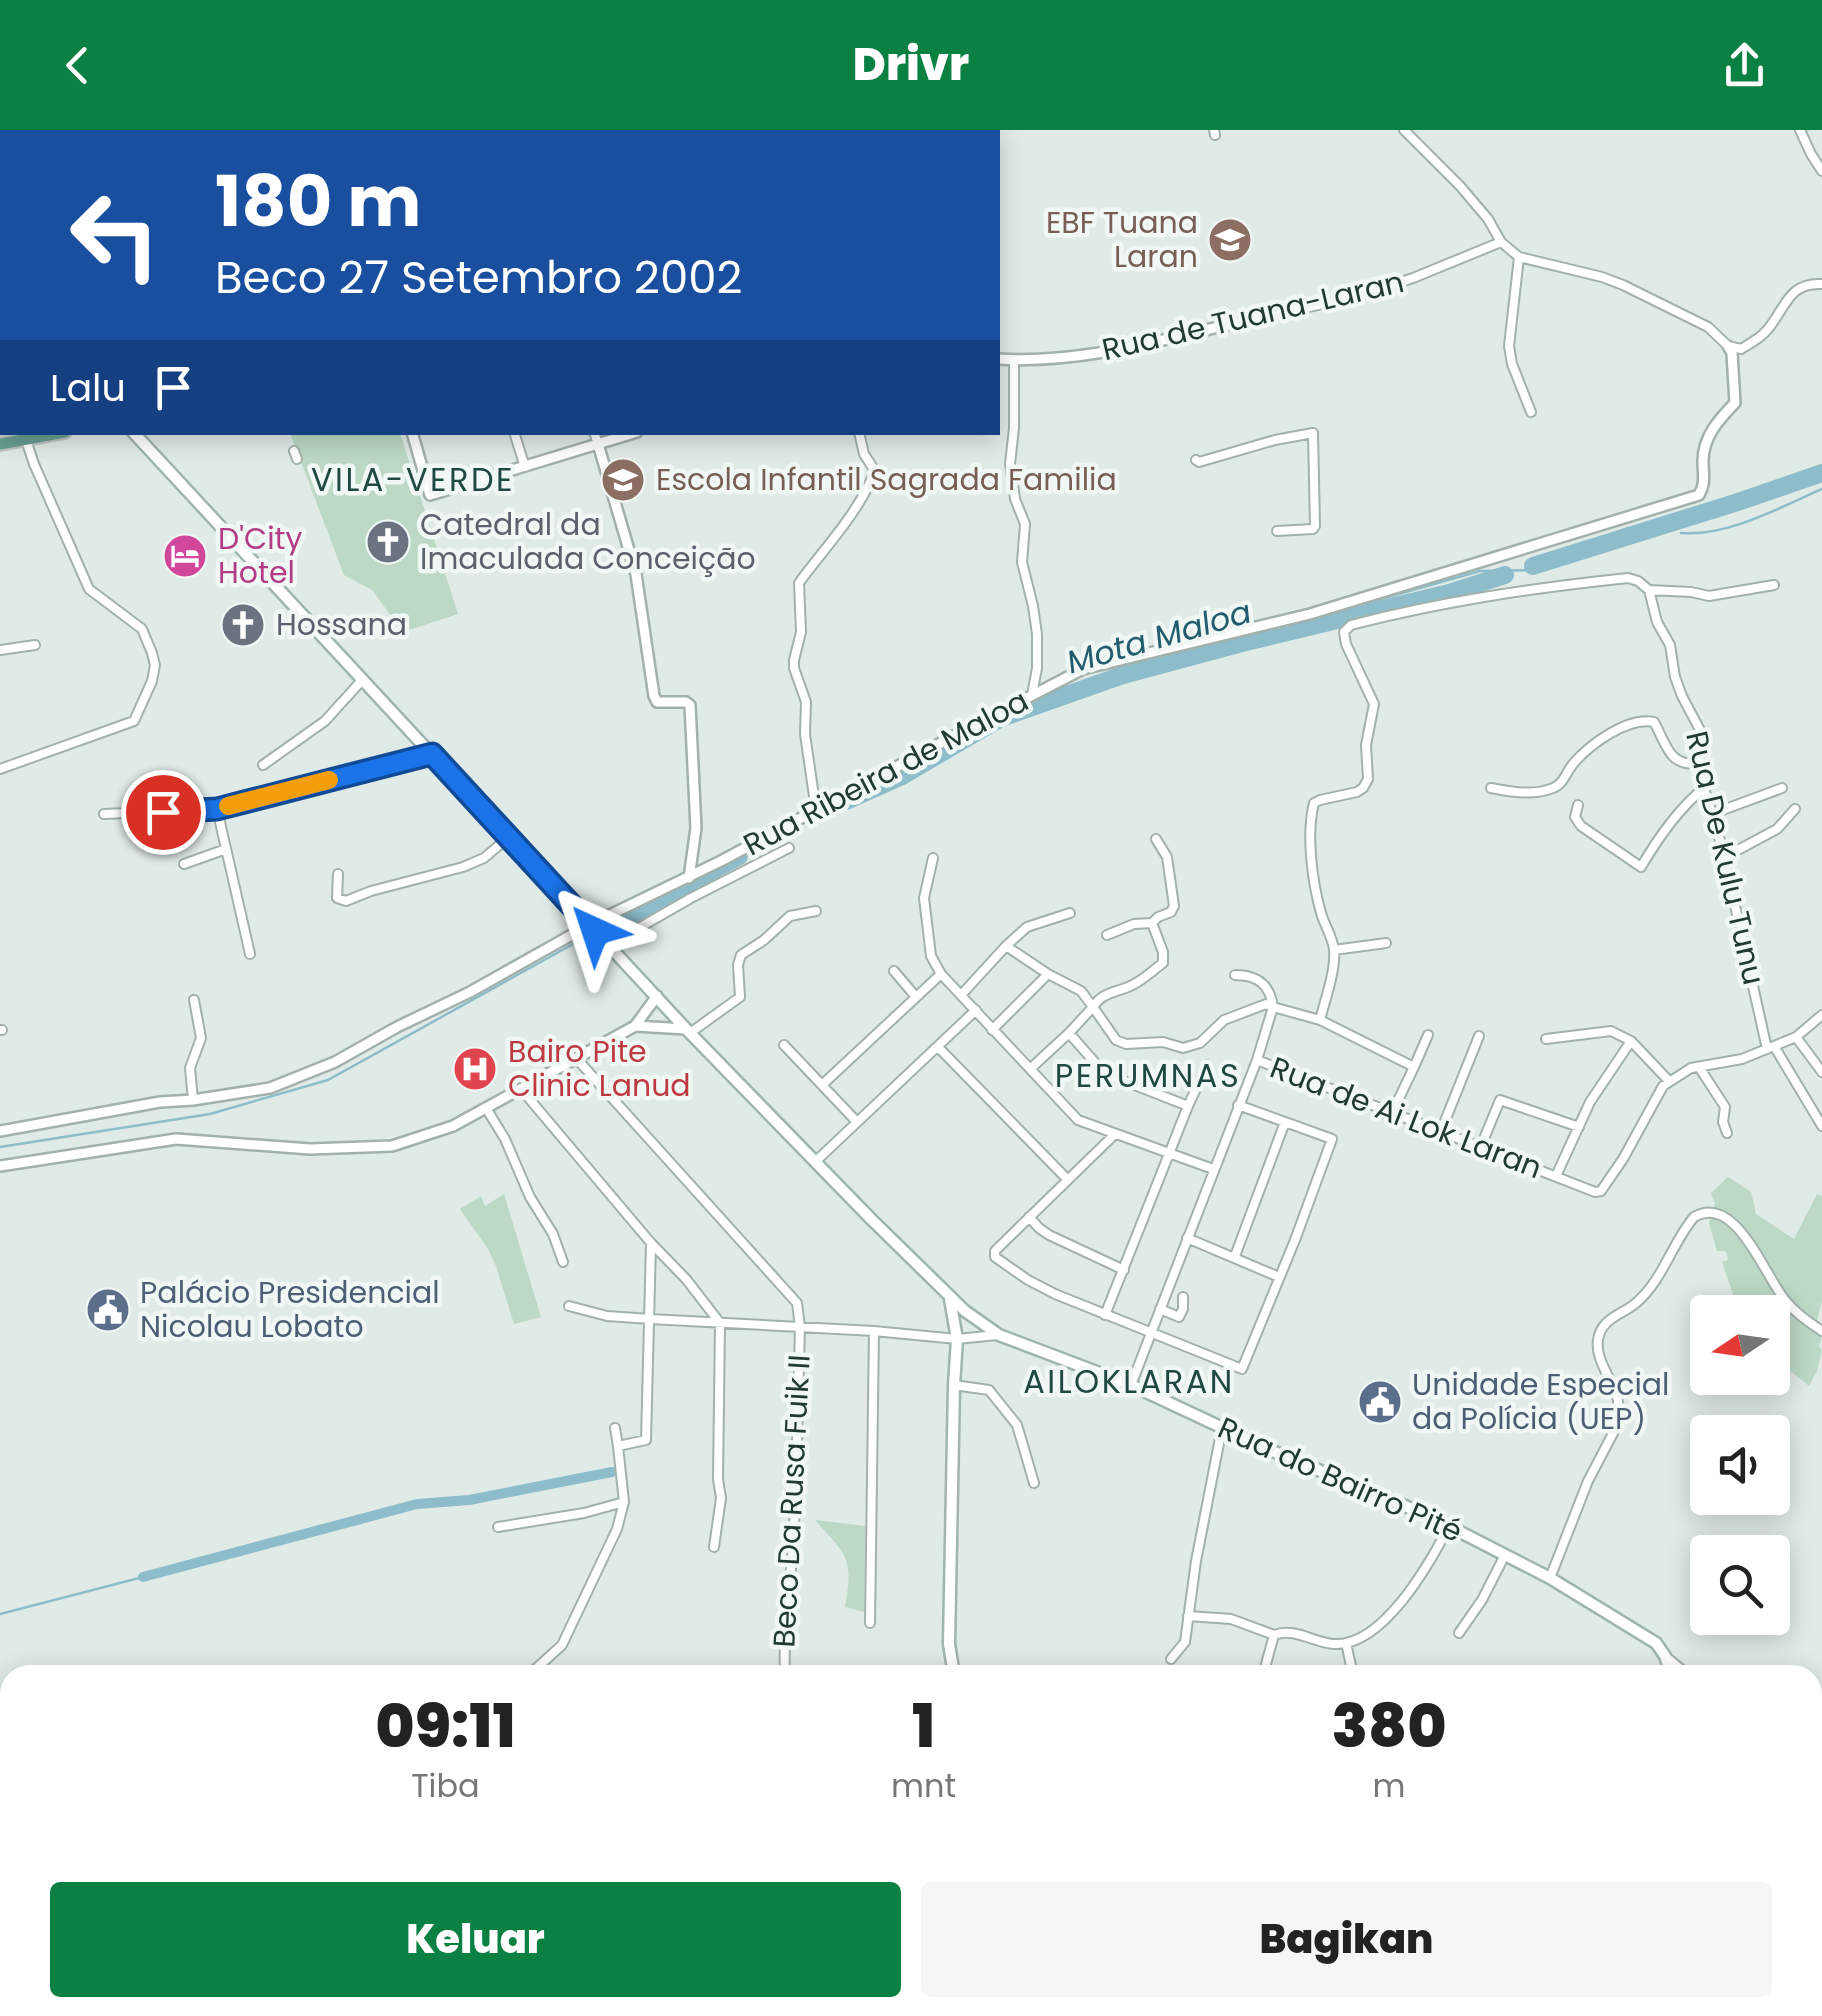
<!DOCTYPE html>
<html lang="id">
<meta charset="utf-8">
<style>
:root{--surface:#fff;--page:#f6f6f6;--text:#222;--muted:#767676;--accent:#0b8043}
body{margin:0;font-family:Poppins,sans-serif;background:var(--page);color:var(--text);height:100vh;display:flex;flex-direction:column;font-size:38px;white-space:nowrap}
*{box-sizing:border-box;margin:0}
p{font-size:32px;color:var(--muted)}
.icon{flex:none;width:55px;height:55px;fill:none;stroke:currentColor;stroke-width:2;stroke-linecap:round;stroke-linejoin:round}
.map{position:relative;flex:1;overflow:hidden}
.side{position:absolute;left:0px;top:1535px;width:1822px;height:352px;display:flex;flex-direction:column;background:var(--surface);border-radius:30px 30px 0 0;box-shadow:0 5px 25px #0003}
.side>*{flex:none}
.guide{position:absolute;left:0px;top:0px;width:1000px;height:305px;box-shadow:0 5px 25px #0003;background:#1a4fa0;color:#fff;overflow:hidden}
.needle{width:65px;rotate:257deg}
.buttons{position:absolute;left:1690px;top:1165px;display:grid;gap:20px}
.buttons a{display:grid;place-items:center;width:100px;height:100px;border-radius:10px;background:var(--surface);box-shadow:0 5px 25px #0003;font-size:50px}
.pin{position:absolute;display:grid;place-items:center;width:85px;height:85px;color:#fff;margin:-42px;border:5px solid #fff;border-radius:50%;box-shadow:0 2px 10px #0007}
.me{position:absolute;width:110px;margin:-55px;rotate:318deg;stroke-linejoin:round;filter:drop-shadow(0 0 8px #0008)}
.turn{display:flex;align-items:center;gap:35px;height:210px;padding:0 50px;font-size:45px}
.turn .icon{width:130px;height:130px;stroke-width:2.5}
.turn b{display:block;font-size:70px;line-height:85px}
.then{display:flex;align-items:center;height:95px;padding:0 50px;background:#0003;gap:20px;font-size:38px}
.eta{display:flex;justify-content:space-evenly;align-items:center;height:170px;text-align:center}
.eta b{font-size:60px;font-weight:800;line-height:70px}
.primary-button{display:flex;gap:20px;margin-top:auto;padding:20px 50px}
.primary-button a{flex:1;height:115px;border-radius:10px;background:var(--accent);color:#fff;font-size:40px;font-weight:800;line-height:115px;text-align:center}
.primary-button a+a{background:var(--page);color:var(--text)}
header{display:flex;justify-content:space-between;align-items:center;height:130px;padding:0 50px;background:var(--accent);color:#fff;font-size:45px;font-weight:800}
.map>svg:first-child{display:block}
.green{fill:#bbd9c5}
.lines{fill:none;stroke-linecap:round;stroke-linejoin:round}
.stream{stroke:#8dbdcb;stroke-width:2.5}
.canal{stroke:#8dbdcb;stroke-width:10}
.river{stroke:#8dbdcb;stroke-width:18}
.minor-casing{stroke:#a3b1ad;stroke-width:12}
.tertiary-casing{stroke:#a3b1ad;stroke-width:14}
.secondary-casing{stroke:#a0b5af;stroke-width:15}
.primary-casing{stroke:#bdc4c2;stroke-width:16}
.minor{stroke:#fff;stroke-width:8}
.tertiary{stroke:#fff;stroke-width:9}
.secondary{stroke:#fff;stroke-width:10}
.primary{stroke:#699c92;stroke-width:11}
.route-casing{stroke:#114b97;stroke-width:25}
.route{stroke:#1a73e8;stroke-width:18}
.slow{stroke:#f59e0b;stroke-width:18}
.labels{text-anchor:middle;stroke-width:9;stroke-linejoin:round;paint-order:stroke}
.education-label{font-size:30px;fill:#785e54;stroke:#f0f7f4;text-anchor:end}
.street-label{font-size:30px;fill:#223934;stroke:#f0f7f4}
.worship-label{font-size:30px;fill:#5b616d;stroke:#f0f7f4;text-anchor:start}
.hotel-label{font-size:30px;fill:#b23c85;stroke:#f0f7f4;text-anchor:start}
.health-label{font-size:30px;fill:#be3a42;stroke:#f0f7f4;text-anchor:start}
.service-label{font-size:30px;fill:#4e5e75;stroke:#f0f7f4;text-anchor:start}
.neighbourhood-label{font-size:32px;letter-spacing:2.5px;fill:#204942;stroke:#f0f7f4}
.water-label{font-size:32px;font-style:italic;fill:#225d6f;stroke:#f0f7f4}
</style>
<header><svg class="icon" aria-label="back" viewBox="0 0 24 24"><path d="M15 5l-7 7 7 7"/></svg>Drivr<svg class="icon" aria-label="share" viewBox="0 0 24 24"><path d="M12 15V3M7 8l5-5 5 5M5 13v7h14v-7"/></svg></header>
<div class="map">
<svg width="1822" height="1886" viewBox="0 0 1822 1886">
<rect width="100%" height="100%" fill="#e0eae6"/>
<!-- green -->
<path class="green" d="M 290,303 L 400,303 L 458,484 L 403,502 L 372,460 L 344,445 Z
M 1728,1047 L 1751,1062 L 1756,1084 L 1794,1109 L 1817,1064 L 1822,1066 L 1822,1172 L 1817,1190 L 1822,1206 L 1819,1216 L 1822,1221 L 1817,1241 L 1809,1256 L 1773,1227 L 1772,1182 L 1739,1182 L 1722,1132 L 1728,1130 L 1726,1121 L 1717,1121 L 1709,1093 L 1715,1073 L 1711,1063 Z
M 504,1064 L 541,1187 L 514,1194 L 496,1136 L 488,1119 L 460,1079 L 481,1066 L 485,1076 Z
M 815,1390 L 865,1396 L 864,1482 L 845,1477 C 854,1427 847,1426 815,1390 Z
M 475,1878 L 594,1878 L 595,1886 L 464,1886 L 465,1879 Z"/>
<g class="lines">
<!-- stream -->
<path class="stream" d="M 1617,403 L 1628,398
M 1681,403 C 1727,407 1781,377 1822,359
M 1042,565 L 1480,441 L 1545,440 L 1557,434
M 600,799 L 690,751
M 0,1017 L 210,984 L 328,950 L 593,803
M 0,1484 L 143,1447
M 0,1849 L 10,1848"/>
<!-- canal -->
<path class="canal" d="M 143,1447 L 417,1374 L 469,1370 L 612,1342"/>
<!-- river -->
<path class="river" d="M 1533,436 L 1738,372 L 1822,343
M 846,671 L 902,646 L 1001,588 L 1123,545 L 1238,514 L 1449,463 L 1505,445
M 625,788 L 739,726"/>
<defs>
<path id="minor" d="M 287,0 L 289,2
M 439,0 L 443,2
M 1214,0 L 1215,5
M 1404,0 L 1460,56 L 1488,89 L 1501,112 L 1519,127 L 1602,147 L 1623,155 L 1708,197 L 1728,216 L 1741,219 C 1751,213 1761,208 1768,199 C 1786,177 1789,152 1822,154
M 1800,0 L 1811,24 L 1822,41
M 577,2 L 578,0
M 753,2 L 754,0
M 1519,127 L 1509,216 L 1512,234 L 1531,282
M 1291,181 L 1359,166 L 1413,148 L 1501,112
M 1014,230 L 1014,298 L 1010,334 L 1015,369 L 1025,394 L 1022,432 L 1033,476 L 1037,504 L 1037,538 L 1032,565
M 514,302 L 525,337
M 594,302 L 598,314
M 294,321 L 297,329
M 1196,330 L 1199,332 L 1275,310 L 1313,303 L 1315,396 L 1313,399 L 1277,401
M 1649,460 L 1691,462 L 1709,466 L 1774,455
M 0,520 L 35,515
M 263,635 L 325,591 L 363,549
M 0,639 L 134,591 L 152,551 L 155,535 L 152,523 L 142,499 L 89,459 L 34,334 L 26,310
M 1491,658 C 1511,662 1533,666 1553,658 C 1564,654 1566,642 1573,634 C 1589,615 1628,586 1654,592 C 1666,613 1669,638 1699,633
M 1578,675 L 1575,687 L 1581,696 L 1641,737 C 1658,708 1678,679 1704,658
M 217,679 L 250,824
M 816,680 L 805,604 L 806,572 L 794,538 L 794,530 L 801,502 L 799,453 C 826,416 858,384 875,341 L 864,324 L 859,302
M 104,684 L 217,679 L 432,624
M 1712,684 L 1782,658
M 1725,727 L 1777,699 L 1795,679
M 933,728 L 924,768 L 931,826 L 941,844 L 1078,990 L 1213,1039
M 184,734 L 226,719
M 338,744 L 337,768 L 346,771 L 371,761 L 463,737 L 484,728 L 510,706
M 1152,793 L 1158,787 L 1171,782 L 1174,776 L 1167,727 L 1156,709
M 1107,805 L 1134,794 L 1152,793 L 1163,822 L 1163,833 C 1152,841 1141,852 1128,857 C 1113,863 1102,863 1093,877 L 1116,910 L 1126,914 L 1163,912 L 1183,918 L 1200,913 L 1224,890 L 1266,874 L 1273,877 C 1270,854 1257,845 1235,845
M 609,815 L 691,768 L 789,718
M 1006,816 L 1027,797 L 1070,783
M 1334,820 L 1386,813
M 894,841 L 916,867
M 962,864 L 1006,816 L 1048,844 L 1081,861 L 1093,877 L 1069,903
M 1320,890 C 1325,870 1336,840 1334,820 C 1333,808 1324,794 1321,783 C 1312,751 1306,704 1314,673 L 1320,670 L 1357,662 L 1363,658 L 1368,649 L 1366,615 L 1374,574 L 1346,514 L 1344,502 L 1351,495 C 1443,471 1533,458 1628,448 L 1638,451 L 1649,460 L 1657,492 L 1670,515 L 1675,547 L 1682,566 L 1701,602 L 1699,633 L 1704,658 L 1722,717 L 1767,919
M 0,900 L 2,900
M 992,900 L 1048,844
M 690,903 L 740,867 L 738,835 L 741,825 L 764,810 L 790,786 L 816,781
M 1796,907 L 1822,942
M 1546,909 L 1611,901 L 1631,911
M 784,915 L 857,992
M 1774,916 L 1822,996
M 938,917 L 1068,1050
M 576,928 L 797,1173 L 800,1197 C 798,1270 797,1342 793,1414 C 790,1458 783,1501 785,1545
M 1257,930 L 1595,1062 L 1601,1061 L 1623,1029 L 1663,956 L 1691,938 L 1742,929 L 1796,907 L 1822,885
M 1414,937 L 1428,905
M 1699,937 L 1725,977 L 1723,992 L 1727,1003
M 1030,939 L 1069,903 L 1104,943 L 1188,976 L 1105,1185
M 823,954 L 941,844
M 521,959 L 651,1113 L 686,1149 L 720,1193 L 718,1349 L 721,1368 L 714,1417
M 193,970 L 190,938 L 201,908 L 194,870
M 1188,976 L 1207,935
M 486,978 L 505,1009 L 530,1067 L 553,1104 L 563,1132
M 1441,1001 L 1479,906
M 1114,1005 L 1000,1116 L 995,1121 L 995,1127 L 1028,1150 L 1055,1164 L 1242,1239 L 1295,1110 L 1332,1009 L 1238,975
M 1481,1016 L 1500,970 L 1579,997
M 816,1031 L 976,880
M 1556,1046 L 1590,972 L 1631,911 L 1669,951
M 1029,1087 L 1039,1098 L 1049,1105 L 1124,1140
M 1187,1108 L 1279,1147
M 1235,1126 L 1285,992
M 569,1176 L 607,1186 L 650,1189 L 874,1201 L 957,1209 L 997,1205
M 1160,1179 L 1179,1187 L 1183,1179 L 1183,1167
M 954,1255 L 989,1260 L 1017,1295 L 1034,1353
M 1131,1255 L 1257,930 L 1273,877 L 1320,890 L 1414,937 L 1393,981
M 615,1298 L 618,1316
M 498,1397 L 584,1383 L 624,1372
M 1550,1448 L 1588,1351 L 1621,1288 L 1618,1286 C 1619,1278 1619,1271 1616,1263 C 1610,1247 1595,1228 1598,1210 C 1601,1188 1622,1185 1636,1173 C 1663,1150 1672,1113 1694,1087 C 1736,1063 1764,1145 1785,1170 C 1795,1183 1809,1192 1822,1201
M 1188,1486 L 1231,1489 L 1274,1505
M 870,1493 L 874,1201
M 1459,1503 L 1482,1470 L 1505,1425
M 1346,1513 L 1353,1545
M 1665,1526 L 1688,1545
M 1171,1529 L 1185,1512 L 1196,1431 L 1222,1298
M 529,1545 L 562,1515 L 617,1399 L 624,1372 L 618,1316 L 646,1310 L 651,1113
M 1263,1545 L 1274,1505 C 1295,1497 1314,1513 1334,1514 C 1383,1517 1430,1433 1449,1396
M 1812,1624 L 1822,1628
M 0,1856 L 10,1855
M 232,1878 L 234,1886
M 315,1878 L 318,1886
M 1089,1878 L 1098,1886
M 1172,1878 L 1182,1886
M 1405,1886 L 1435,1878
M 1559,1886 L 1561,1878"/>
<path id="tertiary" d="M 0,168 L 2,171
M 998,229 C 1098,235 1194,199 1291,181
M 0,250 L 2,255
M 412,302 L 430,365 L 637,302
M 598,314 L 636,444 L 654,566 L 657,572 L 686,572 L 690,575 L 696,698 L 689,748
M 635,896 L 657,866
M 0,1001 L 160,972 L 193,970 L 270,958 L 335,932 L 397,897 L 470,862 L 591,794 L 721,731 L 952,607 L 1083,539 L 1310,484 L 1699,365 C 1706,353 1703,345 1703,331 C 1703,307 1719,289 1735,273 L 1732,223 L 1728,216
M 0,1036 L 176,1009 L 310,1019 L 392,1016 L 453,996 L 635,896 L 686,899
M 0,1796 L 10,1794"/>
<path id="secondary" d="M 484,2 L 485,0
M 133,302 L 686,899 L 871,1089 L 965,1181 L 999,1205 L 1131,1255 L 1270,1320 L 1429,1386 L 1550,1448 L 1656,1513 L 1665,1526 L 1672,1545
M 950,1169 L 957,1209 L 954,1255 L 949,1514 L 954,1545
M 1012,1878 L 1014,1886
M 1787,1878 L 1790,1886"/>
<path id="primary" d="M 201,0 L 202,2
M 0,314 L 65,302
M 0,1579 L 10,1637
M 0,1683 L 10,1730
M 43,1878 L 45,1886
M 61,1878 L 63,1886"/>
</defs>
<!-- minor casing -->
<use href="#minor" class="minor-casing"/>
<!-- tertiary casing -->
<use href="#tertiary" class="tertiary-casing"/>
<!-- secondary casing -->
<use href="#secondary" class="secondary-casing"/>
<!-- primary casing -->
<use href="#primary" class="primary-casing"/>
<!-- minor -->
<use href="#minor" class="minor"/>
<!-- tertiary -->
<use href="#tertiary" class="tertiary"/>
<!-- secondary -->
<use href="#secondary" class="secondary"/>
<!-- primary -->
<use href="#primary" class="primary"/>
</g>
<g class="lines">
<defs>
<path id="route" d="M 163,682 L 217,679 L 432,624 L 595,801"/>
</defs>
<!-- route casing -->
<use href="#route" class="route-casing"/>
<!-- route -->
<use href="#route" class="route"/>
<!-- slow -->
<path class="slow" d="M 228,676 L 329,650"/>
</g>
<!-- icons -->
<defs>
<symbol id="school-disc" viewBox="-11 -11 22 22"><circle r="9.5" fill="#8d6e63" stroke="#f0f7f4"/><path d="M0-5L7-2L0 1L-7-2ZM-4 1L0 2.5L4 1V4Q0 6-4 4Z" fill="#fff"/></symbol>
<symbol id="church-disc" viewBox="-11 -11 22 22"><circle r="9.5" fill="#6b7280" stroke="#f0f7f4"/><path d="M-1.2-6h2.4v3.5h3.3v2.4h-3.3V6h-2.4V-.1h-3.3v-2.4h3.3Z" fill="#fff"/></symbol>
<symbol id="hotel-disc" viewBox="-11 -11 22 22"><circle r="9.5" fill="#d1479c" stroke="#f0f7f4"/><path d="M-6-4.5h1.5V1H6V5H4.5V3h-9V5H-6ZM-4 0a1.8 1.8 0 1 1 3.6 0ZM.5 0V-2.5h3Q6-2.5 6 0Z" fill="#fff"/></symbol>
<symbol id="hospital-disc" viewBox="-11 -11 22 22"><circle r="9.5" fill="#e0444e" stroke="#f0f7f4"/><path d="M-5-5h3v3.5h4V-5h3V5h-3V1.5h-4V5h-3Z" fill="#fff"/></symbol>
<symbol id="civic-disc" viewBox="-11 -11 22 22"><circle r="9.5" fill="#5c6f8a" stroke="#f0f7f4"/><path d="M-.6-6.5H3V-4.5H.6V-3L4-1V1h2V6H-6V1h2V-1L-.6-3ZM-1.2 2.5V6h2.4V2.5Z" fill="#fff"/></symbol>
</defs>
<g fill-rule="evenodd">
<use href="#school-disc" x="1205" y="85" width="50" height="50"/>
<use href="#school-disc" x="598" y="325" width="50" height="50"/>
<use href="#church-disc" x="363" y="387" width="50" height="50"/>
<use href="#hotel-disc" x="160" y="401" width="50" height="50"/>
<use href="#church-disc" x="218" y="470" width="50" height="50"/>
<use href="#hospital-disc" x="450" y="914" width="50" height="50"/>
<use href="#civic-disc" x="83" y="1155" width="50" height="50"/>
<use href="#civic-disc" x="1355" y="1247" width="50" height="50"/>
</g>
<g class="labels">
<!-- education labels -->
<g class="education-label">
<text x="1198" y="103">EBF Tuana<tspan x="1198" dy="34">Laran</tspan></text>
<text x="656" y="360" text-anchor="start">Escola Infantil Sagrada Familia</text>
</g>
<!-- street labels -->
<g class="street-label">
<text transform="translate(1253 186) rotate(-13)" y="10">Rua de Tuana-Laran</text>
<text transform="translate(886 643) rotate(-28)" y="10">Rua Ribeira de Maloa</text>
<text transform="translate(1725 728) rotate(77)" y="10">Rua De Kulu Tunu</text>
<text transform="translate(1406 988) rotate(21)" y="10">Rua de Ai Lok Laran</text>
<text transform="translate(1340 1350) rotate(24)" y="10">Rua do Bairro Pité</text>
<text transform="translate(792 1371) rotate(-87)" y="10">Beco Da Rusa Fuik II</text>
</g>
<!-- worship labels -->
<g class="worship-label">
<text x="420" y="405">Catedral da<tspan x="420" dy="34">Imaculada Conceição</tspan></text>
<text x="276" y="505">Hossana</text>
</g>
<!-- hotel labels -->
<g class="hotel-label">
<text x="218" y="419">D'City<tspan x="218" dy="34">Hotel</tspan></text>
</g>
<!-- health labels -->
<g class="health-label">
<text x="508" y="932">Bairo Pite<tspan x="508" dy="34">Clinic Lanud</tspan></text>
</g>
<!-- service labels -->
<g class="service-label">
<text x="140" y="1173">Palácio Presidencial<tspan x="140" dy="34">Nicolau Lobato</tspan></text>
<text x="1412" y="1265">Unidade Especial<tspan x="1412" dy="34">da Polícia (UEP)</tspan></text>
</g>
<!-- neighbourhood labels -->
<g class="neighbourhood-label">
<text x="413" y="361">VILA-VERDE</text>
<text x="1148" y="957">PERUMNAS</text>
<text x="1129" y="1263">AILOKLARAN</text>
</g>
<!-- water labels -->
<g class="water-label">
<text transform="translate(1159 507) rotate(-16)" y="11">Mota Maloa</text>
</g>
</g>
</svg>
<div class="buttons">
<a><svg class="needle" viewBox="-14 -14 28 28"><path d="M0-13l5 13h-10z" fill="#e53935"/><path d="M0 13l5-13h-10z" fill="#767676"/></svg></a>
<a><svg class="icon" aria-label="sound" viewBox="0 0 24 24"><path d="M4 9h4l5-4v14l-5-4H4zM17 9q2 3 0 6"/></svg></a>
<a><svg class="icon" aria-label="search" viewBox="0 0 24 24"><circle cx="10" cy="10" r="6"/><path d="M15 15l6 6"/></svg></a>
</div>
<div class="pin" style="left:163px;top:682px;background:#d93025"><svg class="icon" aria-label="arrive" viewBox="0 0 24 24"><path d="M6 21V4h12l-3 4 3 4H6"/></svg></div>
<svg class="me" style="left:595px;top:801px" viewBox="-20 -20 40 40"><path d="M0-17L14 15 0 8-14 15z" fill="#1a73e8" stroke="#fff" stroke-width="4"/></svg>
<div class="guide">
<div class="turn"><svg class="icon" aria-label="left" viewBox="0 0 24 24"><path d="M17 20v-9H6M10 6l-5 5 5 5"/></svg><div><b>180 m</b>Beco 27 Setembro 2002</div></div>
<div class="then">Lalu<svg class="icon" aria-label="arrive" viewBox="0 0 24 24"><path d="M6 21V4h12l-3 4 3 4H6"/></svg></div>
</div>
<section class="side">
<div class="eta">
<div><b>09:11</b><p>Tiba</p></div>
<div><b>1</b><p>mnt</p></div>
<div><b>380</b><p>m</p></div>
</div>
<div class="primary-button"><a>Keluar</a><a>Bagikan</a></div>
</section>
</div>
